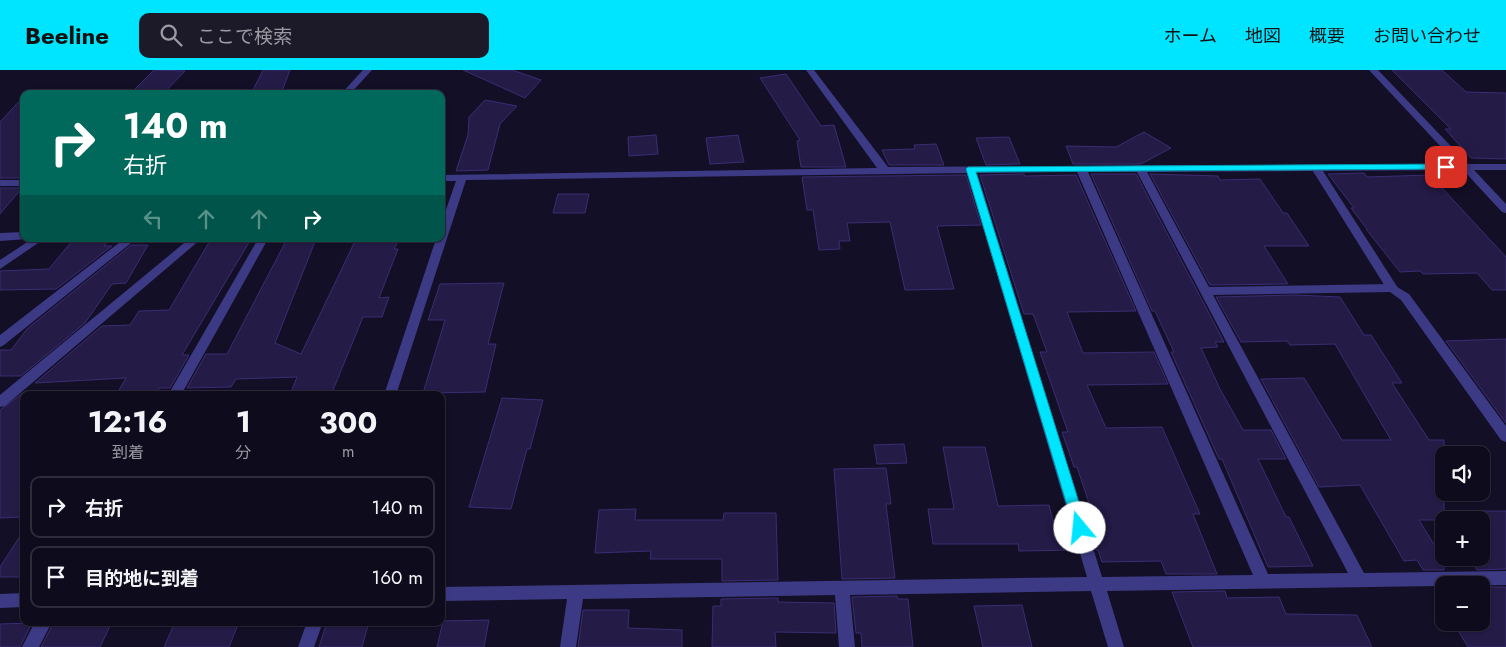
<!DOCTYPE html>
<html lang="ja">
<meta charset="utf-8">
<style>
:root{--surface:#0e0b1c;--page:#1c1929;--text:#f1f3f6;--muted:#9b9ba3;--line:#2e2b3b;--accent:#00e5ff}
body{margin:0;font-family:Jost,"Noto Sans JP",sans-serif;background:var(--page);color:var(--text);height:100vh;display:flex;flex-direction:column;font-size:19px;white-space:nowrap}
*{box-sizing:border-box;margin:0}
p{font-size:16px;color:var(--muted)}
.icon{flex:none;width:28px;height:28px;fill:none;stroke:currentColor;stroke-width:2;stroke-linecap:round;stroke-linejoin:round}
.map{position:relative;flex:1;overflow:hidden}
.drawer{position:absolute;left:20px;top:321px;width:425px;height:235px;display:flex;flex-direction:column;background:var(--surface);border-radius:10px;box-shadow:0 1px 4px #0004,0 0 0 1px var(--line)}
.drawer>*{flex:none}
.hud{position:absolute;left:20px;top:20px;width:425px;height:152px;border-radius:10px;box-shadow:0 1px 4px #0004,0 0 0 1px var(--line);background:#00695c;color:#fff;overflow:hidden}
.tools{position:absolute;left:1435px;top:376px;display:grid;gap:10px}
.tools a{display:grid;place-items:center;width:55px;height:55px;border-radius:10px;background:var(--surface);box-shadow:0 1px 4px #0004,0 0 0 1px var(--line);font-size:25px}
.pin{position:absolute;display:grid;place-items:center;width:42px;height:42px;color:#fff;margin:-21px;border-radius:10px;box-shadow:0 2px 8px #0006}
.me{position:absolute;width:55px;margin:-28px;rotate:343deg;stroke-linejoin:round;filter:drop-shadow(0 0 4px #0008)}
.turn{display:flex;align-items:center;gap:18px;height:105px;padding:0 20px;font-size:22px}
.turn .icon{width:65px;height:65px;stroke-width:2.5}
.turn b{display:block;font-size:35px;line-height:42px}
.lanes{display:flex;align-items:center;height:48px;padding:0 20px;background:#0003;justify-content:center;gap:25px;direction:ltr}
.lanes .off{opacity:.35}
.eta{display:flex;justify-content:space-evenly;align-items:center;height:85px;text-align:center}
.eta b{font-size:30px;font-weight:700;line-height:35px}
ul{padding:0;list-style:none}
li{display:flex;align-items:center;gap:15px;height:62px;margin:0 10px 8px;padding:0 10px;border:2px solid var(--line);border-radius:10px}
li div{flex:1}
li b{display:block;font-size:19px}
li em{font-style:normal}
header{display:flex;align-items:center;gap:30px;box-sizing:border-box;height:70px;padding:0 25px;background:var(--accent);color:#111}
header strong{font-size:24px}
nav{display:flex;gap:28px;margin-inline-start:auto;font-size:18px}
.search{width:350px;height:45px;background:var(--page);display:flex;align-items:center;gap:12px;box-sizing:border-box;padding:0 18px;border-radius:10px;color:var(--muted);font-size:19px}
.map>svg:first-child{display:block}
.building{fill:#241b47;stroke:#3b2d73}
.lines{fill:none;stroke-linecap:round;stroke-linejoin:round}
.lane{fill:#3d3a85;fill-rule:evenodd}
.street{fill:#3d3a85;fill-rule:evenodd}
.route{fill:#00e5ff;stroke:#0095a6}
</style>
<header>
<strong>Beeline</strong>
<div class="search"><svg class="icon" aria-label="search" viewBox="0 0 24 24"><circle cx="10" cy="10" r="6"/><path d="M15 15l6 6"/></svg>ここで検索</div>
<nav><a>ホーム</a><a>地図</a><a>概要</a><a>お問い合わせ</a></nav>
</header>
<div class="map">
<svg width="1506" height="577" viewBox="0 0 1506 577">
<rect width="100%" height="100%" fill="#130f26"/>
<!-- building -->
<path class="building" d="M 154,0 L 185,1 L 163,24 L 130,24 Z
M 263,0 L 290,0 L 281,24 L 251,24 Z
M 463,0 L 512,0 L 541,10 L 525,28 Z
M 1392,0 L 1442,0 L 1466,22 L 1506,23 L 1506,89 L 1471,88 L 1445,59 L 1451,59 Z
M 786,4 L 821,56 L 834,55 L 846,97 L 801,97 L 797,71 L 800,70 L 760,8 Z
M 24,26 L 24,108 L 0,108 L 0,52 Z
M 485,30 L 517,36 L 500,54 L 488,100 L 456,101 L 468,65 L 469,47 Z
M 1144,62 L 1171,78 L 1141,94 L 1073,94 L 1066,76 L 1116,77 Z
M 656,65 L 658,84 L 629,86 L 628,67 Z
M 738,65 L 744,92 L 710,94 L 706,68 Z
M 1009,67 L 1020,94 L 986,95 L 976,68 Z
M 936,74 L 944,95 L 889,95 L 882,80 L 915,79 L 914,75 Z
M 1364,103 L 1367,107 L 1430,105 L 1506,187 L 1506,220 L 1492,220 L 1477,203 L 1423,204 L 1420,201 L 1400,202 L 1366,159 L 1367,159 L 1351,138 L 1354,138 L 1328,104 Z
M 1024,104 L 1025,106 L 1076,105 L 1136,241 L 1067,242 L 1083,283 L 1154,282 L 1168,314 L 1087,315 L 1106,358 L 1162,357 L 1200,444 L 1193,444 L 1217,504 L 1166,504 L 1161,491 L 1102,492 L 1098,480 L 1096,480 L 1087,451 L 1095,451 L 1077,397 L 1074,397 L 1062,362 L 1068,362 L 1040,282 L 1047,282 L 1033,244 L 1024,244 L 980,105 Z
M 1091,104 L 1136,104 L 1224,272 L 1215,272 L 1218,277 L 1201,278 L 1220,319 L 1243,360 L 1271,360 L 1286,389 L 1258,389 L 1286,447 L 1289,447 L 1313,496 L 1268,497 L 1222,389 L 1219,389 L 1171,282 L 1174,282 L 1155,241 L 1152,241 Z
M 1150,104 L 1218,106 L 1220,110 L 1260,109 L 1283,143 L 1287,143 L 1309,176 L 1264,176 L 1288,214 L 1210,215 Z
M 966,105 L 981,155 L 937,156 L 954,219 L 905,220 L 890,152 L 847,153 L 850,171 L 839,171 L 840,179 L 819,180 L 813,140 L 807,140 L 802,107 Z
M 0,118 L 22,118 L 0,144 Z
M 558,124 L 589,124 L 585,143 L 553,143 Z
M 211,169 L 251,169 L 182,285 L 189,285 L 170,318 L 159,318 L 156,323 L 116,325 L 126,308 L 35,313 L 102,256 L 130,255 L 139,241 L 169,240 Z
M 287,169 L 316,169 L 275,273 L 301,284 L 356,169 L 399,169 L 394,179 L 398,179 L 379,228 L 389,227 L 382,247 L 363,247 L 331,325 L 290,325 L 297,307 L 236,309 L 231,317 L 187,318 L 206,284 L 227,284 Z
M 72,171 L 108,171 L 104,176 L 112,176 L 56,219 L 0,220 L 0,201 L 49,199 Z
M 131,175 L 148,175 L 126,213 L 112,214 L 85,253 L 21,306 L 0,306 L 0,280 L 11,280 L 27,259 Z
M 504,213 L 488,274 L 496,274 L 485,322 L 423,323 L 445,250 L 428,250 L 440,214 Z
M 1295,225 L 1340,227 L 1364,265 L 1371,265 L 1402,313 L 1392,313 L 1429,370 L 1444,370 L 1444,450 L 1419,450 L 1444,491 L 1444,500 L 1423,500 L 1417,490 L 1404,491 L 1360,415 L 1319,417 L 1261,309 L 1304,308 L 1342,370 L 1391,370 L 1335,274 L 1290,275 L 1287,271 L 1241,272 L 1216,227 Z
M 1506,269 L 1506,353 L 1446,271 Z
M 24,322 L 24,447 L 0,448 L 0,340 Z
M 502,328 L 543,330 L 530,379 L 527,379 L 511,439 L 469,437 Z
M 904,374 L 907,393 L 877,394 L 874,375 Z
M 943,377 L 985,377 L 998,436 L 1049,435 L 1053,451 L 1068,451 L 1077,480 L 1019,481 L 1018,474 L 933,474 L 928,439 L 954,439 Z
M 886,398 L 891,434 L 886,434 L 895,508 L 842,509 L 834,399 Z
M 636,439 L 635,450 L 723,450 L 724,443 L 776,443 L 778,510 L 722,511 L 722,489 L 650,489 L 651,481 L 595,483 L 599,440 Z
M 1481,441 L 1506,441 L 1506,499 L 1477,500 L 1470,488 L 1481,488 Z
M 24,460 L 24,507 L 0,507 L 0,497 Z
M 1481,517 L 1506,517 L 1506,577 L 1468,577 L 1453,552 L 1481,552 Z
M 1225,521 L 1227,528 L 1279,527 L 1286,544 L 1357,545 L 1372,577 L 1193,577 L 1172,522 Z
M 897,526 L 898,529 L 908,529 L 913,577 L 862,577 L 861,563 L 856,563 L 852,527 Z
M 778,528 L 778,532 L 834,533 L 836,563 L 775,562 L 776,577 L 712,577 L 713,536 L 721,536 L 721,529 Z
M 1022,535 L 1032,577 L 983,577 L 974,536 Z
M 583,540 L 629,540 L 628,558 L 682,560 L 682,577 L 578,577 Z
M 489,550 L 484,577 L 437,577 L 443,551 Z
M 54,552 L 112,552 L 100,577 L 41,577 Z
M 175,552 L 239,552 L 229,577 L 164,577 Z
M 327,552 L 369,552 L 362,577 L 319,577 Z
M 32,553 L 20,577 L 0,577 L 0,554 Z"/>
<g class="lines">
<!-- lane -->
<path class="lane" d="M 363,0 L 372,0 L 350,24 L 341,24 Z
M 806,0 L 814,0 L 888,97 L 1457,94 L 1369,0 L 1378,0 L 1468,94 L 1506,94 L 1506,100 L 1474,100 L 1506,134 L 1506,143 L 1502,142 L 1463,100 L 1147,102 L 1209,217 L 1392,214 L 1409,224 L 1506,356 L 1506,372 L 1501,370 L 1401,230 L 1390,222 L 1213,225 L 1364,503 L 1506,501 L 1506,515 L 1107,521 L 1124,577 L 1108,577 L 1091,521 L 850,525 L 855,577 L 839,577 L 835,525 L 583,529 L 576,577 L 560,577 L 567,529 L 441,531 L 441,517 L 1087,507 L 967,103 L 466,110 L 396,325 L 384,325 L 436,169 L 441,169 L 441,154 L 456,111 L 441,111 L 441,105 L 877,98 ZM 1077,102 L 1253,505 L 1102,507 L 977,103 ZM 1088,102 L 1137,102 L 1348,503 L 1268,504 Z
M 0,110 L 24,110 L 24,116 L 0,116 Z
M 24,162 L 24,169 L 27,169 L 0,171 L 0,163 Z
M 32,169 L 44,169 L 0,199 L 0,190 Z
M 124,169 L 136,169 L 4,275 L 0,277 L 0,265 Z
M 189,169 L 201,169 L 5,336 L 0,337 L 0,325 Z
M 258,169 L 268,169 L 181,325 L 168,325 Z
M 24,523 L 24,537 L 0,538 L 0,524 Z
M 35,552 L 52,552 L 39,577 L 22,577 Z
M 307,552 L 323,552 L 314,577 L 298,577 Z"/>
<!-- street -->
<path class="street" d="M 1316,95 L 1321,98 L 1396,215 L 1398,218 L 1396,221 L 1388,221 L 1311,98 Z"/>
</g>
<!-- route -->
<path class="route" d="M 1446,94 L 1449,95 L 1449,99 L 976,102 L 1087,458 L 1085,462 L 1080,464 L 1075,462 L 966,99 L 968,97 Z"/>
</svg>
<div class="tools">
<a><svg class="icon" aria-label="sound" viewBox="0 0 24 24"><path d="M4 9h4l5-4v14l-5-4H4zM17 9q2 3 0 6"/></svg></a>
<a>+</a>
<a>−</a>
</div>
<div class="pin" style="left:1446px;top:97px;background:#d93025"><svg class="icon" aria-label="arrive" viewBox="0 0 24 24"><path d="M6 21V4h12l-3 4 3 4H6"/></svg></div>
<svg class="me" style="left:1080px;top:458px" viewBox="-20 -20 40 40"><circle r="19" fill="#fff"/><path d="M0-13L10 11 0 6-10 11z" fill="#00e5ff"/></svg>
<div class="hud">
<div class="turn"><svg class="icon" aria-label="right" viewBox="0 0 24 24"><path d="M7 20v-9h11M14 6l5 5-5 5"/></svg><div><b>140 m</b>右折</div></div>
<div class="lanes"><svg class="icon off" aria-label="left" viewBox="0 0 24 24"><path d="M17 20v-9H6M10 6l-5 5 5 5"/></svg><svg class="icon off" aria-label="ahead" viewBox="0 0 24 24"><path d="M12 20V5M6 11l6-6 6 6"/></svg><svg class="icon off" aria-label="ahead" viewBox="0 0 24 24"><path d="M12 20V5M6 11l6-6 6 6"/></svg><svg class="icon" aria-label="right" viewBox="0 0 24 24"><path d="M7 20v-9h11M14 6l5 5-5 5"/></svg></div>
</div>
<section class="drawer">
<div class="eta">
<div><b>12:16</b><p>到着</p></div>
<div><b>1</b><p>分</p></div>
<div><b>300</b><p>m</p></div>
</div>
<ul>
<li><svg class="icon" aria-label="right" viewBox="0 0 24 24"><path d="M7 20v-9h11M14 6l5 5-5 5"/></svg><div><b>右折</b></div><em>140 m</em></li>
<li><svg class="icon" aria-label="arrive" viewBox="0 0 24 24"><path d="M6 21V4h12l-3 4 3 4H6"/></svg><div><b>目的地に到着</b></div><em>160 m</em></li>
</ul>
</section>
</div>
